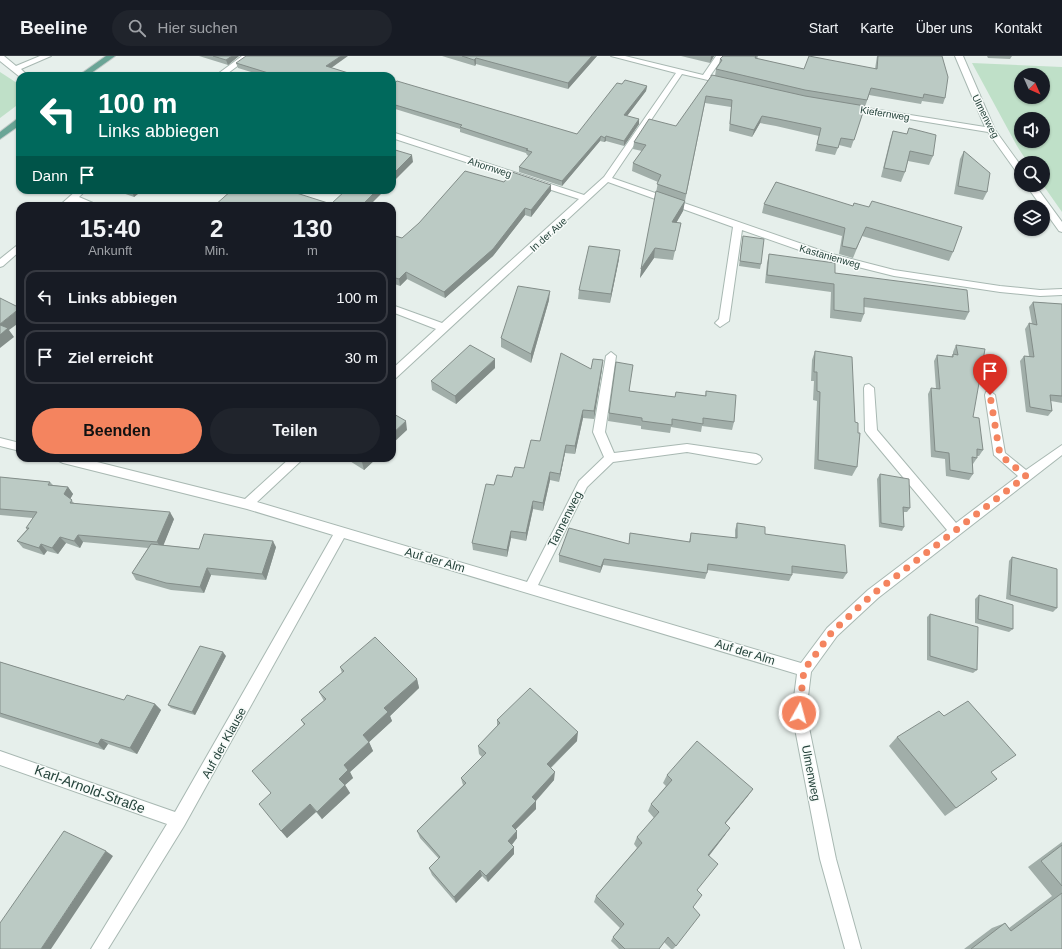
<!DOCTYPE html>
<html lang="de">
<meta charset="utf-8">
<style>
:root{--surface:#171b24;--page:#20242c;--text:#f1f3f6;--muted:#9ea1a6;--line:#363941;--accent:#f4845f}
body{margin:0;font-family:Arial,sans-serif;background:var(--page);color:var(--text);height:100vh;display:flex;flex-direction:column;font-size:15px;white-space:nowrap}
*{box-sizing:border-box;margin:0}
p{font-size:13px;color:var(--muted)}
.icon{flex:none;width:22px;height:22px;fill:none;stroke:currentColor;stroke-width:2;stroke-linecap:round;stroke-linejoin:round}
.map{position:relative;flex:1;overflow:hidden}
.side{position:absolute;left:16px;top:146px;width:380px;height:260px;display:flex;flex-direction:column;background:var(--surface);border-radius:12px;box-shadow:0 1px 3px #0004}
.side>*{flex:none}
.hud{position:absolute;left:16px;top:16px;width:380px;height:122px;border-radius:12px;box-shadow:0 1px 3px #0004;background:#00695c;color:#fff;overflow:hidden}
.needle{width:26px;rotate:135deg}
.fabs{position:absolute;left:1014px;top:12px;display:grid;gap:8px}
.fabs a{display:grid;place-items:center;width:36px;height:36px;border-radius:50%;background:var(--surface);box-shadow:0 1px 3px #0004;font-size:20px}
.pin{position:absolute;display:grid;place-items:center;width:34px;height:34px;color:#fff;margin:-41px -17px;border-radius:50% 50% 50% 0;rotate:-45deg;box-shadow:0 0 4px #0007}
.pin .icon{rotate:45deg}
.me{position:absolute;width:44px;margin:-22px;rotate:7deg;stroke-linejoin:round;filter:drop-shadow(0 0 3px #0008)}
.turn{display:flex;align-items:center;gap:14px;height:84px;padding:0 16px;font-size:18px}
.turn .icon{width:52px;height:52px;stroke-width:2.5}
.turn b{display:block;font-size:28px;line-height:34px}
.then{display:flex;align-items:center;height:38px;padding:0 16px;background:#0003;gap:8px;font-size:15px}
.eta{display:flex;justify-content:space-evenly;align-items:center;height:68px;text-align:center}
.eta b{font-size:24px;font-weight:700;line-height:28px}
.cta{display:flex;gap:8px;margin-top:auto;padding:8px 16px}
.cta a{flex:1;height:46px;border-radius:24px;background:var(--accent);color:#111;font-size:16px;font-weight:700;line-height:46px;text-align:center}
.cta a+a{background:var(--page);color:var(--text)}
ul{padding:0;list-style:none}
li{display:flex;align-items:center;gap:12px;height:54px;margin:0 8px 6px;padding:0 8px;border:2px solid var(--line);border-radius:12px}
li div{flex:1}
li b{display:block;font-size:15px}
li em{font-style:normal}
header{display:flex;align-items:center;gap:24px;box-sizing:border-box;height:56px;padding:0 20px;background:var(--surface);border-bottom:1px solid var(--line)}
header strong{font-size:19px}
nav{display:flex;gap:22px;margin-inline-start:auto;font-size:14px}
.search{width:280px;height:36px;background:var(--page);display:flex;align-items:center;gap:10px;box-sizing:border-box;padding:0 14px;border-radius:22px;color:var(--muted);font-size:15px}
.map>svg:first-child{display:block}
.green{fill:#bfe0c8;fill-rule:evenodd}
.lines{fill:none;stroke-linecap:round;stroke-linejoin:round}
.minor-casing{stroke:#a8b8b2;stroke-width:2}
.major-casing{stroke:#c2cac8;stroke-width:2}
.minor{fill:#fff;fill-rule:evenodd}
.major{fill:#6aa596;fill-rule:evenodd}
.wall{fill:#a1aea9}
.shaded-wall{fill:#838d89}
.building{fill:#bbcac4;stroke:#838d89}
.route{stroke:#f4845f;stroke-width:7;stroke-dasharray:0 12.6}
.labels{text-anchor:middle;stroke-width:3;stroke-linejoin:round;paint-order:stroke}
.far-street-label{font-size:10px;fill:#24423a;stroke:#f7fbf9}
.street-label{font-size:12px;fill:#24423a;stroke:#f7fbf9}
.near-street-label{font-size:14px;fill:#24423a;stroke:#f7fbf9}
</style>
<header>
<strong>Beeline</strong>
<div class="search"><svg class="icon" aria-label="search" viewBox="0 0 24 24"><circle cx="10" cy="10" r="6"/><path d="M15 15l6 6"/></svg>Hier suchen</div>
<nav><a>Start</a><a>Karte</a><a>Über uns</a><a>Kontakt</a></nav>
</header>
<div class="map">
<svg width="1062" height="893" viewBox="0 0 1062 893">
<rect width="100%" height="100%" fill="#e6efeb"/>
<!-- green -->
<path class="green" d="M 972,7 L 1062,11 L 1062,156 L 1043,129 L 1043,107 L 1028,107 L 1017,90 ZM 1021,19 L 1043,19 L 1043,41 L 1021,41 ZM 1021,63 L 1043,63 L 1043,85 L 1021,85 Z
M 0,16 L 20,29 L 20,47 L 0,62 Z"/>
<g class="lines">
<defs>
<path id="minor" d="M 0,0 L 4,0 L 16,10 L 40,0 L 51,0 L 21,13 L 28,20 L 20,21 L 0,5 Z
M 242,0 L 251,0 L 224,20 L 215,20 Z
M 611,0 L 625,0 L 703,19 L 716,0 L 724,0 L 710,20 L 729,26 L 725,28 L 682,18 L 612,122 L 828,197 L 894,214 L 1000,230 L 1040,234 L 1062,233 L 1062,239 L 1040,240 L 1000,236 L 894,220 L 822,202 L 742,174 L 729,265 L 720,271 L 715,267 L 719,263 L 733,171 L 608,126 L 396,322 L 392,323 L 392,313 L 436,273 L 392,256 L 392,249 L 442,267 L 579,143 L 392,82 L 392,76 L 584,139 L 604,121 L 676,17 Z
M 955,0 L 963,0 L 995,74 L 1021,110 L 1021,119 L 1018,118 L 988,76 L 848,53 L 844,51 L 848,49 L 985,71 Z
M 1026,129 L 1035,129 L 1062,166 L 1062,176 L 1059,175 Z
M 77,134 L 86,134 L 79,141 L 100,150 L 86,150 L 74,146 L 69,150 L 59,150 Z
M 20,187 L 20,195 L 3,210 L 0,211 L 0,203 Z
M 611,296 L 616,300 L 605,376 L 614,397 L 687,388 L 756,398 L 760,400 L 762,403 L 760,406 L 756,408 L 687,396 L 613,406 L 587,431 L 538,529 L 801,607 L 827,572 L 868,534 L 947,474 L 867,378 L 865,375 L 864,332 L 865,329 L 869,328 L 874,332 L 877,374 L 956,467 L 1018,420 L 994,399 L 985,339 L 986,336 L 990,335 L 995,339 L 1005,397 L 1026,414 L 1062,389 L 1062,399 L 878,542 L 837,580 L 811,616 L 806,657 L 836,803 L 861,893 L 845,893 L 820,803 L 792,657 L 797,618 L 344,482 L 184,770 L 108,893 L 91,893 L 167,768 L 0,709 L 0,695 L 175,756 L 333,479 L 247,453 L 63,407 L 59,405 L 57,402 L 81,402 L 245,443 L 290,402 L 304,402 L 257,446 L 527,526 L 579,425 L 604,401 L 593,376 L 606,300 Z
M 0,382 L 20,387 L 20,395 L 0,390 Z"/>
<path id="major" d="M 106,0 L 115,0 L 87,20 L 78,20 Z
M 17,63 L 20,63 L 20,69 L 0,83 L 0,76 Z"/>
</defs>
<!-- minor casing -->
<use href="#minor" class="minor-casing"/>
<!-- major casing -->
<use href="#major" class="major-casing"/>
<!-- minor -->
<use href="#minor" class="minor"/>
<!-- major -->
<use href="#major" class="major"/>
</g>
<!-- wall -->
<path class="wall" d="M 199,0 L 239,0 L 228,9 Z
M 442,0 L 597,0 L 568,33 L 476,8 L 475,10 Z
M 681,0 L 714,0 L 710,7 Z
M 723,0 L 758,0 L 757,3 L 804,13 L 875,13 L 877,0 L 942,0 L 945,42 L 943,48 L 922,45 L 921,48 L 869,39 L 851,92 L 839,89 L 835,99 L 815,95 L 819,80 L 776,70 L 760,67 L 752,81 L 729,75 L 731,51 L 705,47 L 683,155 L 676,167 L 681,167 L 673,204 L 654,202 L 640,222 L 658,126 L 632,115 L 633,107 L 642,95 L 633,93 L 634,86 L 676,70 L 715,20 L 716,13 L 719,8 L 720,3 Z
M 987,0 L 1012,0 L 1010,3 L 988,2 Z
M 236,7 L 331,12 L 358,20 L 264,20 L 238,12 Z
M 622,28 L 647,30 L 646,35 L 627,60 L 639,63 L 639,68 L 624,90 L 606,85 L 604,86 L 600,85 L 562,130 L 519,116 L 519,111 L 529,100 L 527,99 L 526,97 L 460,76 L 460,73 L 392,52 L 392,29 L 577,78 Z
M 909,72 L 933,100 L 929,109 L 908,105 L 905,116 L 901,126 L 881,121 L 890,84 L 893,75 L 907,78 Z
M 964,95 L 987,136 L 983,144 L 954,138 L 960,103 Z
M 504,126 L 551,135 L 531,161 L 525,159 L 493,200 L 445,242 L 407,223 L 400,230 L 392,227 L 392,179 L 402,182 Z
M 776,126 L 953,196 L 949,205 L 862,180 L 853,202 L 839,198 L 842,180 L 762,157 L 764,148 Z
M 114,134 L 143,134 L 134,141 Z
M 743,180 L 761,208 L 760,213 L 739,210 Z
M 769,198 L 835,217 L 969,256 L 965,264 L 864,251 L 864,258 L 861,266 L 830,262 L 831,236 L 765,227 L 767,207 Z
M 619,203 L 610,247 L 578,243 L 579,234 Z
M 549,244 L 531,307 L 501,291 L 501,282 Z
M 1033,246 L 1062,248 L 1062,347 L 1051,345 L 1052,355 L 1048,360 L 1026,356 L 1020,305 L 1024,300 L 1029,300 L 1025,273 L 1029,267 L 1032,268 L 1029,251 Z
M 956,289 L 973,361 L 983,394 L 979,400 L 977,400 L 977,402 L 973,408 L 972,408 L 973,418 L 969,424 L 946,420 L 945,403 L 931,401 L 928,338 L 931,332 L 936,333 L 934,305 L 937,299 L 951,301 L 953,298 L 953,296 Z
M 815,295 L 857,411 L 852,420 L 814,413 L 817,345 L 813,344 L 814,325 L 811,325 L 812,304 Z
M 495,312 L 456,348 L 432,334 L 431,325 Z
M 591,313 L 602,313 L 594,363 L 583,362 L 575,398 L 565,397 L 559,426 L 550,424 L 543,455 L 533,453 L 526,485 L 511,482 L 507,501 L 473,494 L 472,487 L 494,429 L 512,421 L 524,412 L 540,385 Z
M 629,335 L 675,341 L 676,336 L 705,340 L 706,335 L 734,366 L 732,374 L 702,370 L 701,376 L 671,371 L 670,377 L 641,373 L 641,370 L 608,365 L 609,357 Z
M 345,402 L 377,402 L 364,414 Z
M 880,418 L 910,452 L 907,456 L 904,456 L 904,471 L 902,475 L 879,471 L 877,423 Z
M 0,421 L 50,426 L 53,429 L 68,431 L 73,438 L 70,443 L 74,447 L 174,463 L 163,489 L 199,493 L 276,491 L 266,524 L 211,519 L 204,537 L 171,534 L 136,524 L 132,517 L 148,492 L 83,486 L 80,492 L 66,487 L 58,498 L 47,495 L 44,499 L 23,492 L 17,485 L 27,473 L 26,472 L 33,462 L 0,459 Z
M 737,467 L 765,478 L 847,517 L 843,523 L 792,517 L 792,519 L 789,525 L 707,514 L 707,517 L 705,523 L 603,509 L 600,517 L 559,506 L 559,499 L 629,488 L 630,477 L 689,486 L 691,477 L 735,482 L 735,474 Z
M 1012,501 L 1057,552 L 1053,556 L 1006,543 L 1009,505 Z
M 979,539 L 1013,573 L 1009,576 L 975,567 L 975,543 Z
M 930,558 L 977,614 L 973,617 L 927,604 L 927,561 Z
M 226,600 L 195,659 L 171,652 L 168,649 Z
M 0,606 L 124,644 L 155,648 L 161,654 L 137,698 L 108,688 L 104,694 L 0,661 Z
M 340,611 L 417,623 L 419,632 L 390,660 L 392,665 L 369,686 L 373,695 L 350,716 L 353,722 L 345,729 L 350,737 L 322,763 L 316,756 L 287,782 L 281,775 L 271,737 L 304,669 L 301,664 L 324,645 L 319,636 L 342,617 Z
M 944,660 L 1004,707 L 991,716 L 997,723 L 945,760 L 889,690 L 897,681 Z
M 497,664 L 577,685 L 551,712 L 554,724 L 536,745 L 536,753 L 515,774 L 517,775 L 517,782 L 512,789 L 514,798 L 488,826 L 482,820 L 456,847 L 432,819 L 429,812 L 439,803 L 420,782 L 417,775 L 463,729 L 461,722 L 482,701 L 479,698 L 478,690 L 497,670 Z
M 667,719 L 753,733 L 747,741 L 725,768 L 725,779 L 709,800 L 697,834 L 693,851 L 676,890 L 673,893 L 671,893 L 664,886 L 659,893 L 619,893 L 611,885 L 613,881 L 620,872 L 594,846 L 596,840 L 637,792 L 634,788 L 637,781 L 654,762 L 648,755 L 651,748 L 666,730 L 663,727 Z
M 1062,786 L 1062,893 L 964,893 L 992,872 L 1005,867 L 1009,872 L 1052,840 L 1028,811 Z"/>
<!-- shaded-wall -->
<path class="shaded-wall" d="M 232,0 L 239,0 L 228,9 L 226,4 Z
M 341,0 L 348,0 L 327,15 L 326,10 Z
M 592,0 L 597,0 L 568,33 L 568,27 Z
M 711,0 L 714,0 L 710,7 L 711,1 Z
M 476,2 L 476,8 L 475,10 L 474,4 Z
M 647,30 L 646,35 L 624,64 L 624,59 Z
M 762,60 L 760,67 L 752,81 L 754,74 Z
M 639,63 L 639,68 L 624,90 L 624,85 Z
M 601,80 L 600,85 L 562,130 L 562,125 Z
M 606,80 L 606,85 L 604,86 L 605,82 Z
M 412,99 L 413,106 L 392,127 L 392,119 Z
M 551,129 L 551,135 L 531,161 L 531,154 Z
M 133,134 L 143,134 L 134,141 L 132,135 Z
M 377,134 L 385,134 L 369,150 L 361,150 Z
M 685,145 L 683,155 L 671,176 L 672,166 Z
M 525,152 L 525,159 L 493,200 L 445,242 L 444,236 Z
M 655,192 L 654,202 L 640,222 L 641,213 Z
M 620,194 L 619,203 L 610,247 L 611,238 Z
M 406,216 L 407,223 L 400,230 L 399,223 Z
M 550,235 L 549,244 L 531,307 L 531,298 Z
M 20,252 L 20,266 L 9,274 L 14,281 L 0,292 L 0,268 Z
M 495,303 L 495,312 L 456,348 L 455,340 Z
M 603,304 L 602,313 L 594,363 L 594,355 Z
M 583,354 L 583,362 L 575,398 L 575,390 Z
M 406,365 L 407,374 L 392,388 L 392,378 Z
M 566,389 L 565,397 L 559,426 L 560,418 Z
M 366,402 L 377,402 L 364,414 L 362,406 Z
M 550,416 L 550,424 L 543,455 L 543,447 Z
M 68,431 L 73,438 L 69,445 L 64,438 Z
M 533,445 L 533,453 L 526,485 L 526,477 Z
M 170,456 L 174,463 L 162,493 L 157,486 Z
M 511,475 L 511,482 L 507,501 L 507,494 Z
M 78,479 L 83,486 L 80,492 L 74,485 Z
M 60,481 L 66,487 L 58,498 L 52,492 Z
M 273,485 L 276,491 L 266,524 L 262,518 Z
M 41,488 L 47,495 L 44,499 L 39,492 Z
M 604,503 L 603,509 L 600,517 L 601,511 Z
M 207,512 L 211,519 L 204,537 L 200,531 Z
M 223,596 L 226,600 L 195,659 L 192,656 Z
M 417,623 L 419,632 L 390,660 L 392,665 L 367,688 L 363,679 L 384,652 Z
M 155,648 L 161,654 L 137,698 L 130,692 Z
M 578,676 L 577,685 L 546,716 L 547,708 Z
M 101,683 L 108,688 L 104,694 L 98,688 Z
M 369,686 L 373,695 L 350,716 L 353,722 L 345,729 L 350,737 L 322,763 L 317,756 L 344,709 Z
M 555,716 L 554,724 L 532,749 L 532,741 Z
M 753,733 L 747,741 L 720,774 L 725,767 Z
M 536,745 L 536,753 L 512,777 L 512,770 Z
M 310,748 L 316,756 L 287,782 L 281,775 Z
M 730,772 L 725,779 L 704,806 L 708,799 Z
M 517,775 L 517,782 L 509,792 L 508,785 Z
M 514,791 L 514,798 L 488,826 L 486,820 Z
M 106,795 L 113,800 L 51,893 L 41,893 Z
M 480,814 L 482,820 L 456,847 L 454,841 Z"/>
<!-- building -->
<path class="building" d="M 213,0 L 232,0 L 226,4 Z
M 246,0 L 341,0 L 326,10 L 358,20 L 278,20 L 236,7 Z
M 462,0 L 592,0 L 568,27 L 476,2 L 474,4 Z
M 723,0 L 756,0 L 755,2 L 804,13 L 809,0 L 877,13 L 878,0 L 942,0 L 948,21 L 945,42 L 924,38 L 923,42 L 871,32 L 867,44 L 805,34 L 716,13 L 722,4 L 720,3 Z
M 712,19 L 805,40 L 865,50 L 854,84 L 841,82 L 838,92 L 817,88 L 821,72 L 778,63 L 762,60 L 754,74 L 730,68 L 732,44 L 706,40 L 686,138 L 657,128 L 661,119 L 633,107 L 646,89 L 634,86 L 649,63 L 676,70 Z
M 625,24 L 647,30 L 624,59 L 639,63 L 624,85 L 606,80 L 605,82 L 601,80 L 562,125 L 519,111 L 532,96 L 526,94 L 528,93 L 460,71 L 462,69 L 392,48 L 392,29 L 397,25 L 577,78 L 617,27 L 622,28 Z
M 909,72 L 936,79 L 933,100 L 910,95 L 905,116 L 884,112 L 893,75 L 907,78 Z
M 392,93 L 412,99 L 392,119 Z
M 964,95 L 990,117 L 987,136 L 958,130 Z
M 465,115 L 504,126 L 512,116 L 551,129 L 531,154 L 525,152 L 493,193 L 444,236 L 406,216 L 399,223 L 392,221 L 392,179 L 402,182 L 419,167 Z
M 776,126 L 853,150 L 854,147 L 869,151 L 872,145 L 962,171 L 953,196 L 866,171 L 856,193 L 842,190 L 845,172 L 764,148 Z
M 232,134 L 287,134 L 331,148 L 346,134 L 377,134 L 361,150 L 214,150 Z
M 656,135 L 685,145 L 672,166 L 681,167 L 675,195 L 655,192 L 641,213 Z
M 743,180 L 764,183 L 761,208 L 740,205 Z
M 589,190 L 620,194 L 611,238 L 579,234 Z
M 769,198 L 835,207 L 835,217 L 967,234 L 969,256 L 864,242 L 864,258 L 834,254 L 834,228 L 767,219 Z
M 518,230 L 550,235 L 531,298 L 501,282 Z
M 0,242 L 20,252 L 0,268 Z
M 1033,246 L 1062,248 L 1062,340 L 1050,339 L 1052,355 L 1030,351 L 1024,300 L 1034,301 L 1029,267 L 1037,269 Z
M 0,269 L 8,272 L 0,279 Z
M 470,289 L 495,303 L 455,340 L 431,325 Z
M 956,289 L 985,293 L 973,361 L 979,362 L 983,394 L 977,393 L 977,402 L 972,401 L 973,418 L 950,414 L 949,397 L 935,395 L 931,332 L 940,333 L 937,299 L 953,301 L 953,298 L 958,299 Z
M 815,295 L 852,301 L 855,366 L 858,367 L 858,377 L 860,377 L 857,411 L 818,404 L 820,336 L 817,335 L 817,316 L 814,316 Z
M 561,297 L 591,313 L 593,303 L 603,304 L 594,355 L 583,354 L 575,390 L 566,389 L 560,418 L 550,416 L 543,447 L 533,445 L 526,477 L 511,475 L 507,494 L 472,487 L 486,428 L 494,429 L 497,419 L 512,421 L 515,411 L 524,412 L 531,384 L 540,385 Z
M 616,306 L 633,309 L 629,335 L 675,341 L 676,336 L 706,340 L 706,335 L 736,339 L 734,366 L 703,362 L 703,368 L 672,363 L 672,369 L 642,365 L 642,362 L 609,357 Z
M 392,357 L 406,365 L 392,378 Z
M 356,402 L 366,402 L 362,406 Z
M 880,418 L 909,423 L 910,452 L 903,451 L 904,471 L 881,467 Z
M 0,421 L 50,426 L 48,429 L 68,431 L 64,438 L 72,444 L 70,447 L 170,456 L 157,486 L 78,479 L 74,485 L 60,481 L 52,492 L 41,488 L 39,492 L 17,485 L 29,472 L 26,472 L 37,456 L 0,453 Z
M 737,467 L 765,471 L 765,478 L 845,489 L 847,517 L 792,510 L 792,519 L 708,508 L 707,517 L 604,503 L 601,511 L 559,499 L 569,472 L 629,488 L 630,477 L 690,486 L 691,477 L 737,482 Z
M 204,478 L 273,485 L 262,518 L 207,512 L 200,531 L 166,527 L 132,517 L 151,488 L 199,493 Z
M 1012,501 L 1057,513 L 1057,552 L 1010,539 Z
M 979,539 L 1013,549 L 1013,573 L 978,563 Z
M 930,558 L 978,571 L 977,614 L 930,600 Z
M 375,581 L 417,623 L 384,652 L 388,656 L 363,679 L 369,686 L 344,709 L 348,714 L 339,723 L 345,729 L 317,756 L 310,748 L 281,775 L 259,748 L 271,737 L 252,715 L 305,668 L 301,664 L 326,643 L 319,636 L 344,615 L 340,611 Z
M 200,590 L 223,596 L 192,656 L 168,649 Z
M 0,606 L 124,644 L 127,639 L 155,648 L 130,692 L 101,683 L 98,688 L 0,657 Z
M 530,632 L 578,676 L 547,708 L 555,716 L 532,741 L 536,745 L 512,770 L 517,775 L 508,785 L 514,791 L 486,820 L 480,814 L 454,841 L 429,812 L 440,801 L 417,775 L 466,727 L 461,722 L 486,697 L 478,690 L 500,667 L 497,664 Z
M 968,645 L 1016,699 L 991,716 L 997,723 L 956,752 L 897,681 L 939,655 L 944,660 Z
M 697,685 L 753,733 L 725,767 L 730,772 L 708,799 L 718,808 L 697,834 L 702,839 L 693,851 L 700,859 L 676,890 L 668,881 L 659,893 L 625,893 L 613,881 L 624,868 L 596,840 L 642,787 L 637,781 L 659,756 L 651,748 L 672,724 L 667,719 Z
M 64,775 L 106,795 L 41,893 L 0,893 L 0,867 Z
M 1062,789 L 1062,830 L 1041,805 Z
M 1062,837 L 1062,893 L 971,893 L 1005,867 L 1011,875 Z"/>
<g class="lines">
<!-- route -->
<path class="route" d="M 799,657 L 804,614 L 832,576 L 873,538 L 1026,420 L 1000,399 L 990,339"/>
</g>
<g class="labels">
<!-- far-street labels -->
<g class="far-street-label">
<text transform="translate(885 57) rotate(9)" y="4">Kiefernweg</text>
<text transform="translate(986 60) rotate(63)" y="4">Ulmenweg</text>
<text transform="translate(490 111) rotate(18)" y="4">Ahornweg</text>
<text transform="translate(548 178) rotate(-42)" y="4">In der Aue</text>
<text transform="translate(830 200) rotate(16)" y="4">Kastanienweg</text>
</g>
<!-- street labels -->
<g class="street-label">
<text transform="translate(565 463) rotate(-63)" y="4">Tannenweg</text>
<text transform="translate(435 504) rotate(16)" y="4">Auf der Alm</text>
<text transform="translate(745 596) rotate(17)" y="4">Auf der Alm</text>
<text transform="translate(224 687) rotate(-61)" y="4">Auf der Klause</text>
<text transform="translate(811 717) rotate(79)" y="4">Ulmenweg</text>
</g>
<!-- near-street labels -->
<g class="near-street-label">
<text transform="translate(90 733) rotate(20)" y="5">Karl-Arnold-Straße</text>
</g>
</g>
</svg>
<div class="fabs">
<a><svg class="needle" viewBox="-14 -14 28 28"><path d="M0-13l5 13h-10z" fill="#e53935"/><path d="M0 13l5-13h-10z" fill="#9ea1a6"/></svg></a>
<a><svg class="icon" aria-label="sound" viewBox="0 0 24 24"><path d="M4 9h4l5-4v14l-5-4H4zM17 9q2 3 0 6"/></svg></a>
<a><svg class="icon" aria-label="search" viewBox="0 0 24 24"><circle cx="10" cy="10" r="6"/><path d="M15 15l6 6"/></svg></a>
<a><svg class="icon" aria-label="layers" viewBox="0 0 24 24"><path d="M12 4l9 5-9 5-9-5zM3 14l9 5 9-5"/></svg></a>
</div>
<div class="pin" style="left:990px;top:339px;background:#d93025"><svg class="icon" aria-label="arrive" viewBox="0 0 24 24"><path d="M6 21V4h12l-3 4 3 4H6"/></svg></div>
<svg class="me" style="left:799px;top:657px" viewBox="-20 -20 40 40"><circle r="17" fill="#f4845f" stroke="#fff" stroke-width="3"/><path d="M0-11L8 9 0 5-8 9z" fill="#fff"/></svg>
<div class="hud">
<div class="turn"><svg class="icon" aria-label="left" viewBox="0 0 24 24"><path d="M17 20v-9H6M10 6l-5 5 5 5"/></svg><div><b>100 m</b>Links abbiegen</div></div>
<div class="then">Dann<svg class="icon" aria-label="arrive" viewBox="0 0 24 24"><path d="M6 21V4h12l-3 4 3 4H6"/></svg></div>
</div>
<section class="side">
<div class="eta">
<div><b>15:40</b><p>Ankunft</p></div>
<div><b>2</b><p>Min.</p></div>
<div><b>130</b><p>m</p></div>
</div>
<ul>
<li><svg class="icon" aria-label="left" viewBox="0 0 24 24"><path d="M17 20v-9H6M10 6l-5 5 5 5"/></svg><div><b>Links abbiegen</b></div><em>100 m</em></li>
<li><svg class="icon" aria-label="arrive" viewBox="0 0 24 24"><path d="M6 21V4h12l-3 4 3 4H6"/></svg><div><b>Ziel erreicht</b></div><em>30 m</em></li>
</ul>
<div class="cta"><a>Beenden</a><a>Teilen</a></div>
</section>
</div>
